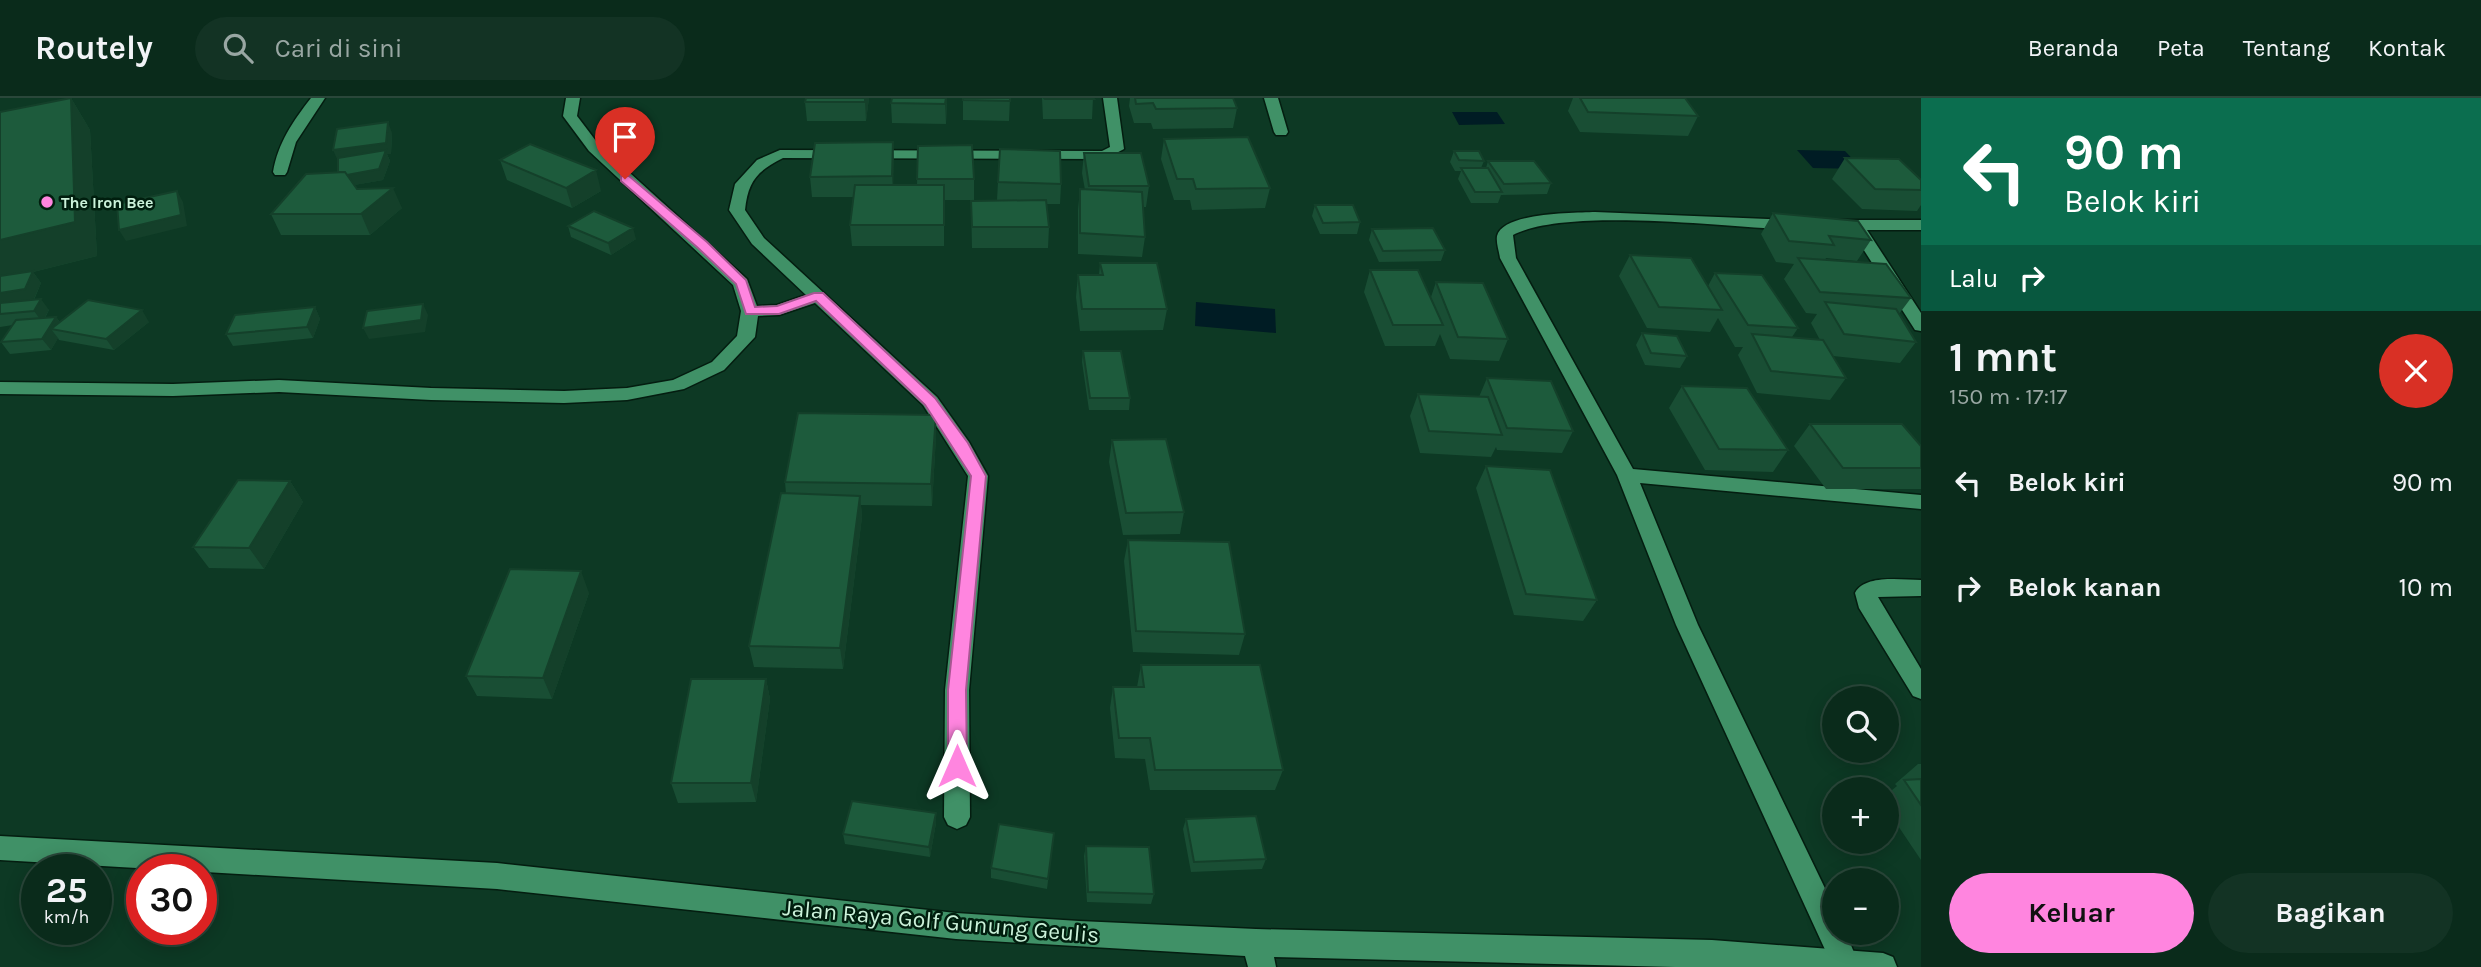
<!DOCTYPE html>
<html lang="id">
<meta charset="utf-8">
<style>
:root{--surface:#0a2b1b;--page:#133324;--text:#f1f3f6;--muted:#99a7a3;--line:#2a473a;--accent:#ff85df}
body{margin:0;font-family:Karla,sans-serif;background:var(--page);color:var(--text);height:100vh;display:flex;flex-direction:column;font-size:26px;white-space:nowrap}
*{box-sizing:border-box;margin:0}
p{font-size:23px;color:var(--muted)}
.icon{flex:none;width:38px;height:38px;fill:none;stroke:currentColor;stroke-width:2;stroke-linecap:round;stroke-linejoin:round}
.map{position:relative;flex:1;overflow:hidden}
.sheet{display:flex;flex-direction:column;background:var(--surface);width:560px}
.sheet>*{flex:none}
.top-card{background:#0b6e4f;color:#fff;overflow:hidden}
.fabs{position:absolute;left:1822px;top:588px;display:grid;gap:14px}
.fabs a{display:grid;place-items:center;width:77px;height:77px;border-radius:50%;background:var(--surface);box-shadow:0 4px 18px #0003,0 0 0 2px var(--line);font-size:35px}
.speed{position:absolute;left:21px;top:756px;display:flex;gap:14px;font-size:35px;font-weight:700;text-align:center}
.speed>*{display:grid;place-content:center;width:91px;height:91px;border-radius:50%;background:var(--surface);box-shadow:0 4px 18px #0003,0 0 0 2px var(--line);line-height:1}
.speed small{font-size:18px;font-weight:400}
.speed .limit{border:10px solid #d22;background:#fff;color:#111}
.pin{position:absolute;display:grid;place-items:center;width:60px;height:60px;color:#fff;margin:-72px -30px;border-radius:50% 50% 50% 0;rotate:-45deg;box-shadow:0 0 7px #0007}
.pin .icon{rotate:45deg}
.me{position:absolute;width:77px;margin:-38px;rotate:0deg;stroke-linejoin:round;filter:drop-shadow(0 0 5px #0008)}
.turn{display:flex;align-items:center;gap:24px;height:147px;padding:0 28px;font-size:32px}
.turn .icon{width:91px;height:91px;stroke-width:2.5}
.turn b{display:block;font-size:49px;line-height:60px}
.then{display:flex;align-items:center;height:66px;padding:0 28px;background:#0003;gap:14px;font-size:26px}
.round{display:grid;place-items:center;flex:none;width:74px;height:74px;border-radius:37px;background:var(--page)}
.head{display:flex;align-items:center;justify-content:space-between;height:119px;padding:0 28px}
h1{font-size:42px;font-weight:700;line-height:52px}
.cta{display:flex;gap:14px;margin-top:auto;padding:14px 28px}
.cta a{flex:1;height:80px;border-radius:42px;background:var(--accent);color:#111;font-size:28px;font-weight:700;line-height:80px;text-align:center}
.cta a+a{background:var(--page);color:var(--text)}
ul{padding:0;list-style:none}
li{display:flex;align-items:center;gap:21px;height:105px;padding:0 28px}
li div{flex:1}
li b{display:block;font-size:26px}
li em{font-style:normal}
header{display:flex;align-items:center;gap:42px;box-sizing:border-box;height:98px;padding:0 35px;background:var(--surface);border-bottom:2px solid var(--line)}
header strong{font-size:33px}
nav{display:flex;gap:38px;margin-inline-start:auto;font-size:24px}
.search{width:490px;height:63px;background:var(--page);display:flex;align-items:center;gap:18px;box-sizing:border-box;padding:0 24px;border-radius:38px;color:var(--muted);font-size:26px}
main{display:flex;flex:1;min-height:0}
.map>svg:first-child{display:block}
.water{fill:#001c24}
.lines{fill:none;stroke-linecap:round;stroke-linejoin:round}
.lane-casing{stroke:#041d10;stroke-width:3}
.street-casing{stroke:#041d10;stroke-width:3}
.secondary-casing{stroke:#041d10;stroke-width:3}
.lane{fill:#409167;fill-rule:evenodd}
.street{fill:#409167;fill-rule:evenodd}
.secondary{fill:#409167;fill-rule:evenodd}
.wall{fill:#194e34}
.shaded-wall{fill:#14402a}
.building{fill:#1d5b3c;stroke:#14402a;stroke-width:2}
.route{fill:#ff85df;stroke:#a65691;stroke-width:2}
.poi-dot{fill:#ff85df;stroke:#001e0e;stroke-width:2.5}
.labels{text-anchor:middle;stroke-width:5;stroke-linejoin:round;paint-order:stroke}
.far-poi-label{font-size:16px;font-weight:bold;fill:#cbf2da;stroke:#001e0e;text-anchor:start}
.near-street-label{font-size:23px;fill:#cbf2da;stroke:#001e0e}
</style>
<header>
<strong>Routely</strong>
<div class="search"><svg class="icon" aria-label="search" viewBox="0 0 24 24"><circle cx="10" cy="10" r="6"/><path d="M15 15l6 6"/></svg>Cari di sini</div>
<nav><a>Beranda</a><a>Peta</a><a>Tentang</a><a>Kontak</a></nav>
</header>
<main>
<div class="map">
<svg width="1921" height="869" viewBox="0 0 1921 869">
<rect width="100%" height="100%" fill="#0d3924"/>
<!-- water -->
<path class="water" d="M 1452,14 L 1497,14 L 1505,26 L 1459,27 Z
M 1797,52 L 1845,53 L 1862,71 L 1813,70 Z
M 1196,204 L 1275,211 L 1276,235 L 1195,228 Z"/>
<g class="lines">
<defs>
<path id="lane" d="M 1921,482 L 1921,498 L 1878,499 L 1921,571 L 1921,601 L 1913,598 L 1859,510 L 1855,495 C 1865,476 1902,482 1921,482 Z"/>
<path id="street" d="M 311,0 L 325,0 L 296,44 L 287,74 L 285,77 L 275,77 L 273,74 C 278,45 293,23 311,0 Z
M 566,0 L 580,0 L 577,18 L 599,47 L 747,181 L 757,208 L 777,207 L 806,197 L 752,146 L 729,112 L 735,86 L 757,62 L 780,52 L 1102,53 L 1110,49 L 1103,0 L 1117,0 L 1124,51 L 1105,61 L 783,60 C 757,73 748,83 745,112 L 764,140 L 937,299 L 969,344 L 988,378 L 969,592 L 970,719 L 966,727 L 957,731 L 948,727 L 944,719 L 945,592 L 968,378 L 923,307 L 815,205 L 779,217 L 758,218 L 755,239 L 724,272 L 684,291 L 627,302 L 564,305 L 431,302 L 279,294 L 173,298 L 0,296 L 0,284 L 173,286 L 279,282 L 431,290 L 564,293 L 627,290 L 673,282 L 712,264 L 737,238 L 741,213 L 733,187 L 589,53 L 563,18 Z
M 1264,0 L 1278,0 L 1288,34 L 1286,37 L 1276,37 L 1274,34 Z
M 1595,114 L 1793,122 L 1801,127 L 1793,132 C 1727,129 1567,109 1513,137 L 1516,160 L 1633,371 L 1921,397 L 1921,411 L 1640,385 L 1698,527 L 1834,809 L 1834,835 L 1846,835 L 1860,869 L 1833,869 L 1676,527 L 1617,377 L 1500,160 C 1499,153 1496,145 1497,138 C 1503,114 1575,115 1595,114 Z
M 1832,122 L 1921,122 L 1921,132 L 1867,132 L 1921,215 L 1921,233 L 1915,232 L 1851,132 L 1826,130 L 1824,127 L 1826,124 Z"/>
<path id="secondary" d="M 0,738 L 497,765 L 956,815 L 1079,823 L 1256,831 L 1712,842 L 1883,855 L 1893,859 L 1897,869 L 1675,869 L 1274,859 L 1276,869 L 1248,869 L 1245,858 L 956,841 L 497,791 L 0,762 Z"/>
</defs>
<!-- lane casing -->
<use href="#lane" class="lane-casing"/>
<!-- street casing -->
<use href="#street" class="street-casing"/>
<!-- secondary casing -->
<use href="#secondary" class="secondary-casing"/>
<!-- lane -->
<use href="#lane" class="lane"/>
<!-- street -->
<use href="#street" class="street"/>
<!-- secondary -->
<use href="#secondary" class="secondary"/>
</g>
<!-- wall -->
<path class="wall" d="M 71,0 L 90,32 L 97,158 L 33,174 L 41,185 L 34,202 L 49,212 L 45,220 L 56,219 L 60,224 L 149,224 L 114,252 L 59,242 L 58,240 L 51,252 L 10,256 L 1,244 L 13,227 L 0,229 L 0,14 Z
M 869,0 L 866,23 L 807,23 L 805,4 Z
M 947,0 L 946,26 L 892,25 L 891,5 Z
M 963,0 L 1010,0 L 1009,23 L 963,22 Z
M 1042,0 L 1093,0 L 1092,21 L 1043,21 Z
M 1130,0 L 1233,0 L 1237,10 L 1233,30 L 1153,31 L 1151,25 L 1134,25 L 1129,8 Z
M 1573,0 L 1685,0 L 1698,18 L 1688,38 L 1580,34 L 1568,13 Z
M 392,35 L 391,56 L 387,56 L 390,63 L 383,82 L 354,87 L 357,91 L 402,110 L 370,137 L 281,137 L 271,116 L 338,74 Z
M 1164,41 L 1270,90 L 1265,110 L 1192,112 L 1190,102 L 1174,102 L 1161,61 Z
M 893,44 L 893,87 L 917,87 L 918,48 L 974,81 L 974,102 L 944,102 L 944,148 L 852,148 L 850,127 L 853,99 L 812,99 L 810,79 Z
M 1454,53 L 1484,63 L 1481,70 L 1486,70 L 1488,63 L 1551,85 L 1547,96 L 1501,97 L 1498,105 L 1471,105 L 1458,81 L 1461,73 L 1455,73 L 1450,64 Z
M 1084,55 L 1149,88 L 1146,109 L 1143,109 L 1145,139 L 1142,159 L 1078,156 L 1078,112 L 1080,91 L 1085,92 L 1082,75 Z
M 1845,60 L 1921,82 L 1921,107 L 1917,113 L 1862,111 L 1832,81 Z
M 500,62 L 601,93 L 572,110 L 507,82 Z
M 998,84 L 1061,86 L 1060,106 L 1046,106 L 1049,129 L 1048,150 L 972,150 L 971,103 L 997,102 Z
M 1315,107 L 1360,124 L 1357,136 L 1320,136 L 1312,118 Z
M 1773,115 L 1871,142 L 1857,163 L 1826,160 L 1825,162 L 1911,200 L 1899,216 L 1916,244 L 1900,265 L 1833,258 L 1846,280 L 1830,302 L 1757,295 L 1738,257 L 1743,249 L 1735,249 L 1718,220 L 1710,234 L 1647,230 L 1619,178 L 1630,157 L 1708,188 L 1715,175 L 1798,230 L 1792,239 L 1820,242 L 1811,225 L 1817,216 L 1806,215 L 1784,181 L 1794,166 L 1776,164 L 1761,136 Z
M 568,128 L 636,141 L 611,157 L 571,139 Z
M 1372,131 L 1445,152 L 1441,163 L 1379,164 L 1369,142 Z
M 1100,165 L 1167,211 L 1163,232 L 1080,233 L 1076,199 L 1078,177 L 1099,177 Z
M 1370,172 L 1431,199 L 1436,184 L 1508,241 L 1499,263 L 1450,261 L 1440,236 L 1435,248 L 1385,248 L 1364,194 Z
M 315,209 L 320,221 L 313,240 L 233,248 L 226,236 Z
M 1642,235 L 1687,258 L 1680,270 L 1645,267 L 1636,247 Z
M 1083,253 L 1130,300 L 1129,312 L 1089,312 L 1082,264 Z
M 1487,280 L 1573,333 L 1562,355 L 1497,352 L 1496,349 L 1491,359 L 1420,355 L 1410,318 L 1418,296 L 1479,299 Z
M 1682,288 L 1788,352 L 1773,374 L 1705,372 L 1669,310 Z
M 936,317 L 936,338 L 932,408 L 861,407 L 862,419 L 843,571 L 754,569 L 749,548 L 786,396 L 785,384 Z
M 1810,326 L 1921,370 L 1921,391 L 1826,391 L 1794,348 Z
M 1112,342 L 1184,414 L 1180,436 L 1123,437 L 1109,364 Z
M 1486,368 L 1597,502 L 1583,523 L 1514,517 L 1476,390 Z
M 290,383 L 303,404 L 264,471 L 209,470 L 193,449 Z
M 1128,442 L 1245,536 L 1239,557 L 1133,554 L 1124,463 Z
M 589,495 L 552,601 L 477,598 L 466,578 Z
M 1141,567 L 1283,672 L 1275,692 L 1150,692 L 1145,661 L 1115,660 L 1110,610 L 1113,589 L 1137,589 Z
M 766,581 L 770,601 L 756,704 L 678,705 L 671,685 Z
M 1918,666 L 1921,666 L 1921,762 L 1886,710 L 1886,697 L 1897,688 L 1895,686 Z
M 1186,721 L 1266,761 L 1262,771 L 1191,774 L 1183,731 Z
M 936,725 L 930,759 L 845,746 L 843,736 Z
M 1054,735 L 1047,791 L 991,780 L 991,770 Z
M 1086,748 L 1154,796 L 1151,806 L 1087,804 L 1084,758 Z"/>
<!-- shaded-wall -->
<path class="shaded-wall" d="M 71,0 L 90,32 L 97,158 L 33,174 L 41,185 L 33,203 L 0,208 L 0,142 Z
M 865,0 L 869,0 L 866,23 L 865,4 Z
M 946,0 L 947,0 L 946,26 L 945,6 Z
M 388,24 L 392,35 L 391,56 L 387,56 L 390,63 L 383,82 L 343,89 L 338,63 L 333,52 Z
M 893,44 L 894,64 L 893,98 L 892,78 Z
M 596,72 L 601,93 L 572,110 L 566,90 Z
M 393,90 L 402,110 L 370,137 L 361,116 Z
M 177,93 L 183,104 L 187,128 L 126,143 L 119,132 Z
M 633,130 L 636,141 L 611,157 L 608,145 Z
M 41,201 L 49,212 L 42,224 L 34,213 Z
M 423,206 L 428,217 L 425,234 L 369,241 L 363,230 Z
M 315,209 L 320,221 L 313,240 L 307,229 Z
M 142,212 L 149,224 L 114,252 L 106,241 Z
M 56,219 L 64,230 L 51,231 L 58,240 L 51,252 L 42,241 Z
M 936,317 L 936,338 L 932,408 L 931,386 Z
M 290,383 L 303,404 L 264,471 L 249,450 Z
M 860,398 L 862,419 L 843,571 L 840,550 Z
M 581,473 L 589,495 L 552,601 L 543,580 Z
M 766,581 L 770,601 L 756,704 L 751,685 Z
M 936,715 L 936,725 L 930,759 L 929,749 Z"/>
<!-- building -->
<path class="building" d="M 71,0 L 75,124 L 0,142 L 0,14 Z
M 806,0 L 865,0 L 865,4 L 805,4 Z
M 892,0 L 946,0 L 945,6 L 891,5 Z
M 963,0 L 1010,0 L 1010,3 L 963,2 Z
M 1044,0 L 1093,0 L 1094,1 L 1045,1 Z
M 1135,0 L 1233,0 L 1237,10 L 1156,11 L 1153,5 L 1136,6 Z
M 1580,0 L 1685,0 L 1698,18 L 1588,14 Z
M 388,24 L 386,45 L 333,52 L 337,31 Z
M 1248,39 L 1270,90 L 1196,91 L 1193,81 L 1177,81 L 1164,41 Z
M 893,44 L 892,78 L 810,79 L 815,45 Z
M 530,46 L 596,72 L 566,90 L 500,62 Z
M 972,47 L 974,81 L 917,81 L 918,48 Z
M 1000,51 L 1060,53 L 1061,86 L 998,84 Z
M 386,52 L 379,71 L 347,77 L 345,74 L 338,74 L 338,60 Z
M 1454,53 L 1479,53 L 1484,63 L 1459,62 Z
M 1084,55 L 1141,55 L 1149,88 L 1089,88 Z
M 1845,60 L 1899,61 L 1921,82 L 1921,92 L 1875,91 Z
M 1488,63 L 1534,63 L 1551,85 L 1504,86 Z
M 1461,70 L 1488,70 L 1502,94 L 1475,94 Z
M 345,74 L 357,91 L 393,90 L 361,116 L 271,116 L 306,76 Z
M 855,87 L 944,87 L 944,127 L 850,127 Z
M 1080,91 L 1142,94 L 1145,139 L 1080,135 Z
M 177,93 L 181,117 L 119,132 L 117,106 Z
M 1046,102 L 1049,129 L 972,129 L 971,103 Z
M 1315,107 L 1353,107 L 1360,124 L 1323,125 Z
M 594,113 L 633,130 L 608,145 L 568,128 Z
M 1773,115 L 1858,123 L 1871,142 L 1829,138 L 1834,147 L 1789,143 Z
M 1433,130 L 1445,152 L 1383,153 L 1372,131 Z
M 1630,157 L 1691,160 L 1722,212 L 1659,209 Z
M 1798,160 L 1886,166 L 1911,200 L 1820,194 Z
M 1100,165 L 1157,165 L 1167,211 L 1082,211 L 1078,177 L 1103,177 Z
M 1370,172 L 1418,172 L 1443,227 L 1393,227 Z
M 33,173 L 25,191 L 0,195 L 0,178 Z
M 1715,175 L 1762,177 L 1798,230 L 1748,227 Z
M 1436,184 L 1483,185 L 1508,241 L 1458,239 Z
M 41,201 L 34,213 L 0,216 L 0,205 Z
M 88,202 L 142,212 L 106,241 L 51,231 Z
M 1825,204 L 1896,211 L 1916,244 L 1844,236 Z
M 423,206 L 421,222 L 363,230 L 367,213 Z
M 315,209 L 307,229 L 226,236 L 235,217 Z
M 56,219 L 42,241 L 1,244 L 16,222 Z
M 1642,235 L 1677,238 L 1687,258 L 1651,255 Z
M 1752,236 L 1823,242 L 1846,280 L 1771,273 Z
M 1083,253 L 1121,253 L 1130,300 L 1090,300 Z
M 1487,280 L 1551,283 L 1573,333 L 1507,330 Z
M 1682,288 L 1747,290 L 1788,352 L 1719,351 Z
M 1418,296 L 1488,299 L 1502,337 L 1429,333 Z
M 798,315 L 936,317 L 931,386 L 785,384 Z
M 1810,326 L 1902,326 L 1921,348 L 1921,370 L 1843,370 Z
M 1166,341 L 1184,414 L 1126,415 L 1112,342 Z
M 1486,368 L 1550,372 L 1597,502 L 1526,496 Z
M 238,382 L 290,383 L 249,450 L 193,449 Z
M 781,395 L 860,398 L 840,550 L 749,548 Z
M 1128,442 L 1229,444 L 1245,536 L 1136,533 Z
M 510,471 L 581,473 L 543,580 L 466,578 Z
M 1141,567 L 1260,567 L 1283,672 L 1155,672 L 1150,640 L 1119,640 L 1113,589 L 1144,589 Z
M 691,581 L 766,581 L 751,685 L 671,685 Z
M 1921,681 L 1921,707 L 1904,682 Z
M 852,703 L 936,715 L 929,749 L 843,736 Z
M 1256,718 L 1266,761 L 1194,764 L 1186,721 Z
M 999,726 L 1054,735 L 1048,781 L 991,770 Z
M 1086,748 L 1149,749 L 1154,796 L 1088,794 Z"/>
<!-- route -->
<path class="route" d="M 621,78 L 629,78 L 707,144 L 746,182 L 755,209 L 777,208 L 814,195 L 823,195 L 935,300 L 968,345 L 986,378 L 966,592 L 967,668 L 964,674 L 957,676 L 950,674 L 948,668 L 948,592 L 971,378 L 925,307 L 816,203 L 779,216 L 746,216 L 736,186 L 698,150 L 621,83 Z"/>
<!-- markers -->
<circle class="poi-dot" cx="47" cy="104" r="7"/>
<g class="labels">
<!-- far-poi labels -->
<g class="far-poi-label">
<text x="61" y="110">The Iron Bee</text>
</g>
<!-- near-street labels -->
<g class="near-street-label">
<text transform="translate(941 823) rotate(5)" y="8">Jalan Raya Golf Gunung Geulis</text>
</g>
</g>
</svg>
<div class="fabs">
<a><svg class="icon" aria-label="search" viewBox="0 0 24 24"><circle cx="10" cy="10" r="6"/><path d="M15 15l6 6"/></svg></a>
<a>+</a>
<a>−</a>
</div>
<div class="speed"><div>25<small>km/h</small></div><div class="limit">30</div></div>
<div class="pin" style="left:625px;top:81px;background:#d93025"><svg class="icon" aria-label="arrive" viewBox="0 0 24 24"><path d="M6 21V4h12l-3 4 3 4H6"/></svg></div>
<svg class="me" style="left:957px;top:668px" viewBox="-20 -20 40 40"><path d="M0-17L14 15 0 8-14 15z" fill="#ff85df" stroke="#fff" stroke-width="4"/></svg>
</div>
<section class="sheet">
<div class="top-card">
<div class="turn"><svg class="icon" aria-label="left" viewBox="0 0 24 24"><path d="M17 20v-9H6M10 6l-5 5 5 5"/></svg><div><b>90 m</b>Belok kiri</div></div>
<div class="then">Lalu<svg class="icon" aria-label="right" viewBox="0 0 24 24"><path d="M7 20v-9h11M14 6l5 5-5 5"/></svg></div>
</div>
<div class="head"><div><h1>1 mnt</h1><p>150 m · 17:17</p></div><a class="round" style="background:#d93025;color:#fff"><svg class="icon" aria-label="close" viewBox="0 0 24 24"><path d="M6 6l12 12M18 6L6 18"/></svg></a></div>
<ul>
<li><svg class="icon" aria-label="left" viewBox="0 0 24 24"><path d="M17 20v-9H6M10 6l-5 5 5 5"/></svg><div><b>Belok kiri</b></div><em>90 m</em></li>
<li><svg class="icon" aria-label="right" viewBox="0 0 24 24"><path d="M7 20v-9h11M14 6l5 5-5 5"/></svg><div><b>Belok kanan</b></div><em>10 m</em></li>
</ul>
<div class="cta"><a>Keluar</a><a>Bagikan</a></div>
</section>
</main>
